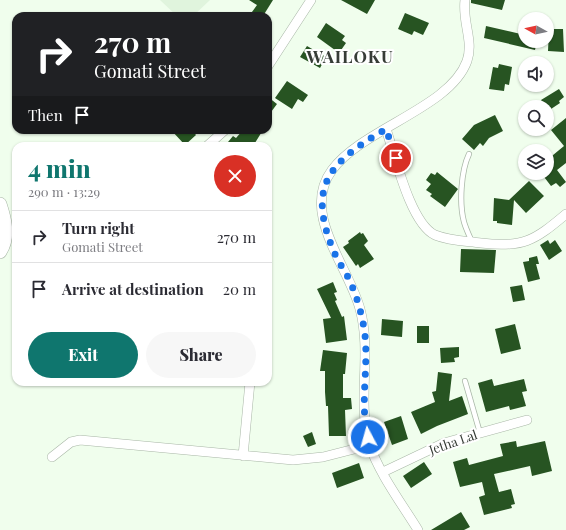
<!DOCTYPE html>
<meta charset="utf-8">
<style>
:root{--surface:#fff;--page:#f7f7f7;--text:#2b2b33;--muted:#7c7c81;--line:#e1e1e2;--accent:#0f766e}
body{margin:0;font-family:"Playfair Display",serif;background:var(--page);color:var(--text);height:100vh;display:flex;flex-direction:column;font-size:15px;white-space:nowrap}
*{box-sizing:border-box;margin:0}
p{font-size:13px;color:var(--muted)}
.icon{flex:none;width:22px;height:22px;fill:none;stroke:currentColor;stroke-width:2;stroke-linecap:round;stroke-linejoin:round}
.map{position:relative;flex:1;overflow:hidden}
.panel{position:absolute;left:12px;top:142px;width:260px;height:244px;display:flex;flex-direction:column;background:var(--surface);border-radius:12px;box-shadow:0 1px 3px #0004}
.panel>*{flex:none}
.guide{position:absolute;left:12px;top:12px;width:260px;height:122px;border-radius:12px;box-shadow:0 1px 3px #0004;background:#202124;color:#fff;overflow:hidden}
.needle{width:26px;rotate:278deg}
.fabs{position:absolute;left:518px;top:12px;display:grid;gap:8px}
.fabs a{display:grid;place-items:center;width:36px;height:36px;border-radius:50%;background:var(--surface);box-shadow:0 1px 3px #0004;font-size:20px}
.pin{position:absolute;display:grid;place-items:center;width:34px;height:34px;color:#fff;margin:-17px;border:2px solid #fff;border-radius:50%;box-shadow:0 1px 4px #0007}
.me{position:absolute;width:44px;margin:-22px;rotate:354deg;stroke-linejoin:round;filter:drop-shadow(0 0 3px #0008)}
.turn{display:flex;align-items:center;gap:14px;height:84px;padding:0 16px;font-size:18px}
.turn .icon{width:52px;height:52px;stroke-width:2.5}
.turn b{display:block;font-size:28px;line-height:34px}
.then{display:flex;align-items:center;height:38px;padding:0 16px;background:#0003;gap:8px;font-size:15px}
.round{display:grid;place-items:center;flex:none;width:42px;height:42px;border-radius:21px;background:var(--page)}
.overview{display:flex;align-items:center;justify-content:space-between;height:68px;padding:0 16px}
h1{font-size:24px;font-weight:800;line-height:30px;color:var(--accent)}
.action{display:flex;gap:8px;margin-top:auto;padding:8px 16px}
.action a{flex:1;height:46px;border-radius:24px;background:var(--accent);color:#fff;font-size:16px;font-weight:800;line-height:46px;text-align:center}
.action a+a{background:var(--page);color:var(--text)}
ul{padding:0;list-style:none}
li{display:flex;align-items:center;gap:12px;height:52px;padding:0 16px;border-top:1px solid var(--line)}
li div{flex:1}
li b{display:block;font-size:15px}
li em{font-style:normal}
.map>svg:first-child{display:block}
.built{fill:#e0f4dd}
.building{fill:#275422}
.lines{fill:none;stroke-linecap:round;stroke-linejoin:round}
.lane-casing{stroke:#a8b6a6;stroke-width:6}
.street-casing{stroke:#a8b6a6;stroke-width:10}
.secondary-casing{stroke:#a8b6a6;stroke-width:14}
.lane{stroke:#fff;stroke-width:4.5}
.street{stroke:#fff;stroke-width:9}
.secondary{stroke:#fff;stroke-width:13}
.route{stroke:#1a73e8;stroke-width:7;stroke-dasharray:0 12.6}
.labels{text-anchor:middle;stroke-width:4;stroke-linejoin:round;paint-order:stroke}
.street-label{font-size:13px;fill:#363c36;stroke:#fff}
.district-label{font-size:17px;font-weight:bold;letter-spacing:1px;fill:#363c36;stroke:#fff}
</style>
<div class="map">
<svg width="566" height="530" viewBox="0 0 566 530">
<rect width="100%" height="100%" fill="#f0feed"/>
<!-- built -->
<path class="built" d="M 160,0 L 210,0 L 193,16 L 177,16 Z"/>
<!-- building -->
<path class="building" d="M 249,0 L 273,0 L 263,16 L 249,16 L 257,5 Z
M 341,0 L 375,0 L 367,14 Z
M 471,0 L 505,0 L 502,10 L 471,3 Z
M 405,13 L 429,23 L 423,35 L 414,31 L 412,35 L 398,29 Z
M 326,23 L 345,36 L 342,40 L 346,43 L 339,53 L 317,37 Z
M 486,26 L 525,35 L 525,41 L 537,41 L 535,50 L 484,38 Z
M 549,29 L 563,29 L 564,52 L 548,51 Z
M 307,46 L 326,57 L 320,68 L 300,57 Z
M 499,64 L 512,67 L 509,85 L 505,84 L 504,91 L 489,89 L 493,67 L 498,68 Z
M 287,81 L 308,95 L 303,102 L 298,99 L 292,109 L 275,98 Z
M 559,89 L 564,97 L 559,101 L 560,103 L 551,109 L 550,107 L 547,109 L 541,100 Z
M 268,97 L 277,104 L 268,116 Z
M 495,115 L 503,131 L 489,138 L 483,146 L 480,143 L 474,150 L 462,139 L 474,125 Z
M 566,118 L 566,163 L 557,170 L 566,182 L 560,187 L 556,183 L 551,186 L 541,173 L 547,173 L 547,160 L 564,146 L 551,130 Z
M 171,130 L 192,130 L 196,135 L 185,145 Z
M 243,130 L 263,130 L 253,146 L 229,146 L 230,144 L 228,142 L 233,136 L 236,138 Z
M 437,172 L 458,189 L 445,207 L 430,196 L 432,194 L 426,190 L 431,184 L 426,180 L 431,173 L 435,175 Z
M 529,181 L 544,196 L 526,213 L 514,200 L 512,225 L 497,223 L 497,221 L 493,221 L 494,198 L 509,200 Z
M 360,232 L 361,234 L 363,233 L 368,241 L 364,245 L 374,259 L 360,268 L 358,264 L 356,266 L 343,247 L 349,243 L 348,241 Z
M 548,240 L 550,244 L 555,240 L 562,251 L 549,260 L 540,245 Z
M 461,249 L 496,250 L 494,273 L 460,272 Z
M 537,256 L 539,264 L 536,264 L 540,279 L 528,282 L 523,262 L 529,261 L 529,258 Z
M 333,282 L 337,292 L 334,293 L 337,300 L 335,301 L 342,317 L 344,316 L 347,340 L 326,343 L 323,319 L 331,318 L 317,289 Z
M 522,285 L 525,300 L 513,302 L 510,287 Z
M 382,319 L 403,321 L 402,337 L 381,335 Z
M 515,324 L 521,349 L 501,354 L 495,329 Z
M 417,326 L 429,326 L 429,343 L 417,343 Z
M 459,347 L 459,357 L 454,358 L 455,362 L 441,363 L 440,348 Z
M 323,350 L 347,353 L 345,374 L 343,374 L 343,398 L 351,398 L 352,409 L 345,410 L 346,436 L 329,436 L 328,406 L 326,406 L 325,392 L 325,371 L 320,371 Z
M 438,372 L 452,374 L 449,401 L 462,396 L 468,414 L 437,426 L 421,434 L 411,412 L 435,402 L 432,392 L 436,391 Z
M 492,379 L 494,386 L 524,379 L 527,391 L 522,392 L 526,406 L 510,410 L 509,406 L 486,412 L 478,383 Z
M 401,416 L 408,439 L 392,445 L 384,422 Z
M 312,432 L 316,444 L 308,447 L 303,436 Z
M 516,441 L 517,447 L 545,441 L 552,471 L 532,476 L 530,466 L 494,474 L 499,492 L 511,489 L 515,504 L 511,505 L 512,508 L 484,515 L 479,497 L 485,495 L 482,482 L 460,487 L 453,462 L 467,458 L 469,465 L 503,456 L 500,444 Z
M 424,462 L 432,474 L 411,488 L 403,476 Z
M 359,463 L 364,478 L 337,488 L 332,473 Z
M 461,512 L 470,527 L 464,530 L 431,530 Z"/>
<g class="lines">
<defs>
<path id="lane" d="M 469,154 C 461,171 459,203 464,222 C 466,229 469,235 472,242
M 465,381 L 480,433"/>
<path id="street" d="M 268,66 L 311,0
M 386,129 C 395,155 410,223 435,235 C 450,241 465,241 481,243 C 523,248 534,241 566,214
M 207,146 L 225,130
M 243,456 L 250,382
M 52,457 L 71,442 L 80,440 L 293,460 L 323,457 L 370,445
M 383,472 L 444,443 L 527,420
M 418,530 C 402,504 378,472 369,443 C 357,400 372,353 360,309 C 349,267 300,213 332,170 C 363,128 450,108 467,61 C 474,41 462,22 465,0"/>
<path id="secondary" d="M 0,204 C 5,219 10,237 0,252"/>
</defs>
<!-- lane casing -->
<use href="#lane" class="lane-casing"/>
<!-- street casing -->
<use href="#street" class="street-casing"/>
<!-- secondary casing -->
<use href="#secondary" class="secondary-casing"/>
<!-- lane -->
<use href="#lane" class="lane"/>
<!-- street -->
<use href="#street" class="street"/>
<!-- secondary -->
<use href="#secondary" class="secondary"/>
</g>
<g class="lines">
<!-- route -->
<path class="route" d="M 368,437 C 359,402 370,364 364,328 C 361,311 356,294 349,279 C 344,270 338,261 334,252 C 306,185 330,162 386,129 L 396,158"/>
</g>
<g class="labels">
<!-- street labels -->
<g class="street-label">
<text transform="translate(453 442) rotate(-19)" y="5">Jetha Lal</text>
</g>
<!-- district labels -->
<g class="district-label">
<text x="350" y="63">WAILOKU</text>
</g>
</g>
</svg>
<div class="fabs">
<a><svg class="needle" viewBox="-14 -14 28 28"><path d="M0-13l5 13h-10z" fill="#e53935"/><path d="M0 13l5-13h-10z" fill="#7c7c81"/></svg></a>
<a><svg class="icon" aria-label="sound" viewBox="0 0 24 24"><path d="M4 9h4l5-4v14l-5-4H4zM17 9q2 3 0 6"/></svg></a>
<a><svg class="icon" aria-label="search" viewBox="0 0 24 24"><circle cx="10" cy="10" r="6"/><path d="M15 15l6 6"/></svg></a>
<a><svg class="icon" aria-label="layers" viewBox="0 0 24 24"><path d="M12 4l9 5-9 5-9-5zM3 14l9 5 9-5"/></svg></a>
</div>
<div class="pin" style="left:396px;top:158px;background:#d93025"><svg class="icon" aria-label="arrive" viewBox="0 0 24 24"><path d="M6 21V4h12l-3 4 3 4H6"/></svg></div>
<svg class="me" style="left:368px;top:437px" viewBox="-20 -20 40 40"><circle r="17" fill="#1a73e8" stroke="#fff" stroke-width="3"/><path d="M0-11L8 9 0 5-8 9z" fill="#fff"/></svg>
<div class="guide">
<div class="turn"><svg class="icon" aria-label="right" viewBox="0 0 24 24"><path d="M7 20v-9h11M14 6l5 5-5 5"/></svg><div><b>270 m</b>Gomati Street</div></div>
<div class="then">Then<svg class="icon" aria-label="arrive" viewBox="0 0 24 24"><path d="M6 21V4h12l-3 4 3 4H6"/></svg></div>
</div>
<section class="panel">
<div class="overview"><div><h1>4 min</h1><p>290 m · 13:29</p></div><a class="round" style="background:#d93025;color:#fff"><svg class="icon" aria-label="close" viewBox="0 0 24 24"><path d="M6 6l12 12M18 6L6 18"/></svg></a></div>
<ul>
<li><svg class="icon" aria-label="right" viewBox="0 0 24 24"><path d="M7 20v-9h11M14 6l5 5-5 5"/></svg><div><b>Turn right</b><p>Gomati Street</p></div><em>270 m</em></li>
<li><svg class="icon" aria-label="arrive" viewBox="0 0 24 24"><path d="M6 21V4h12l-3 4 3 4H6"/></svg><div><b>Arrive at destination</b></div><em>20 m</em></li>
</ul>
<div class="action"><a>Exit</a><a>Share</a></div>
</section>
</div>
